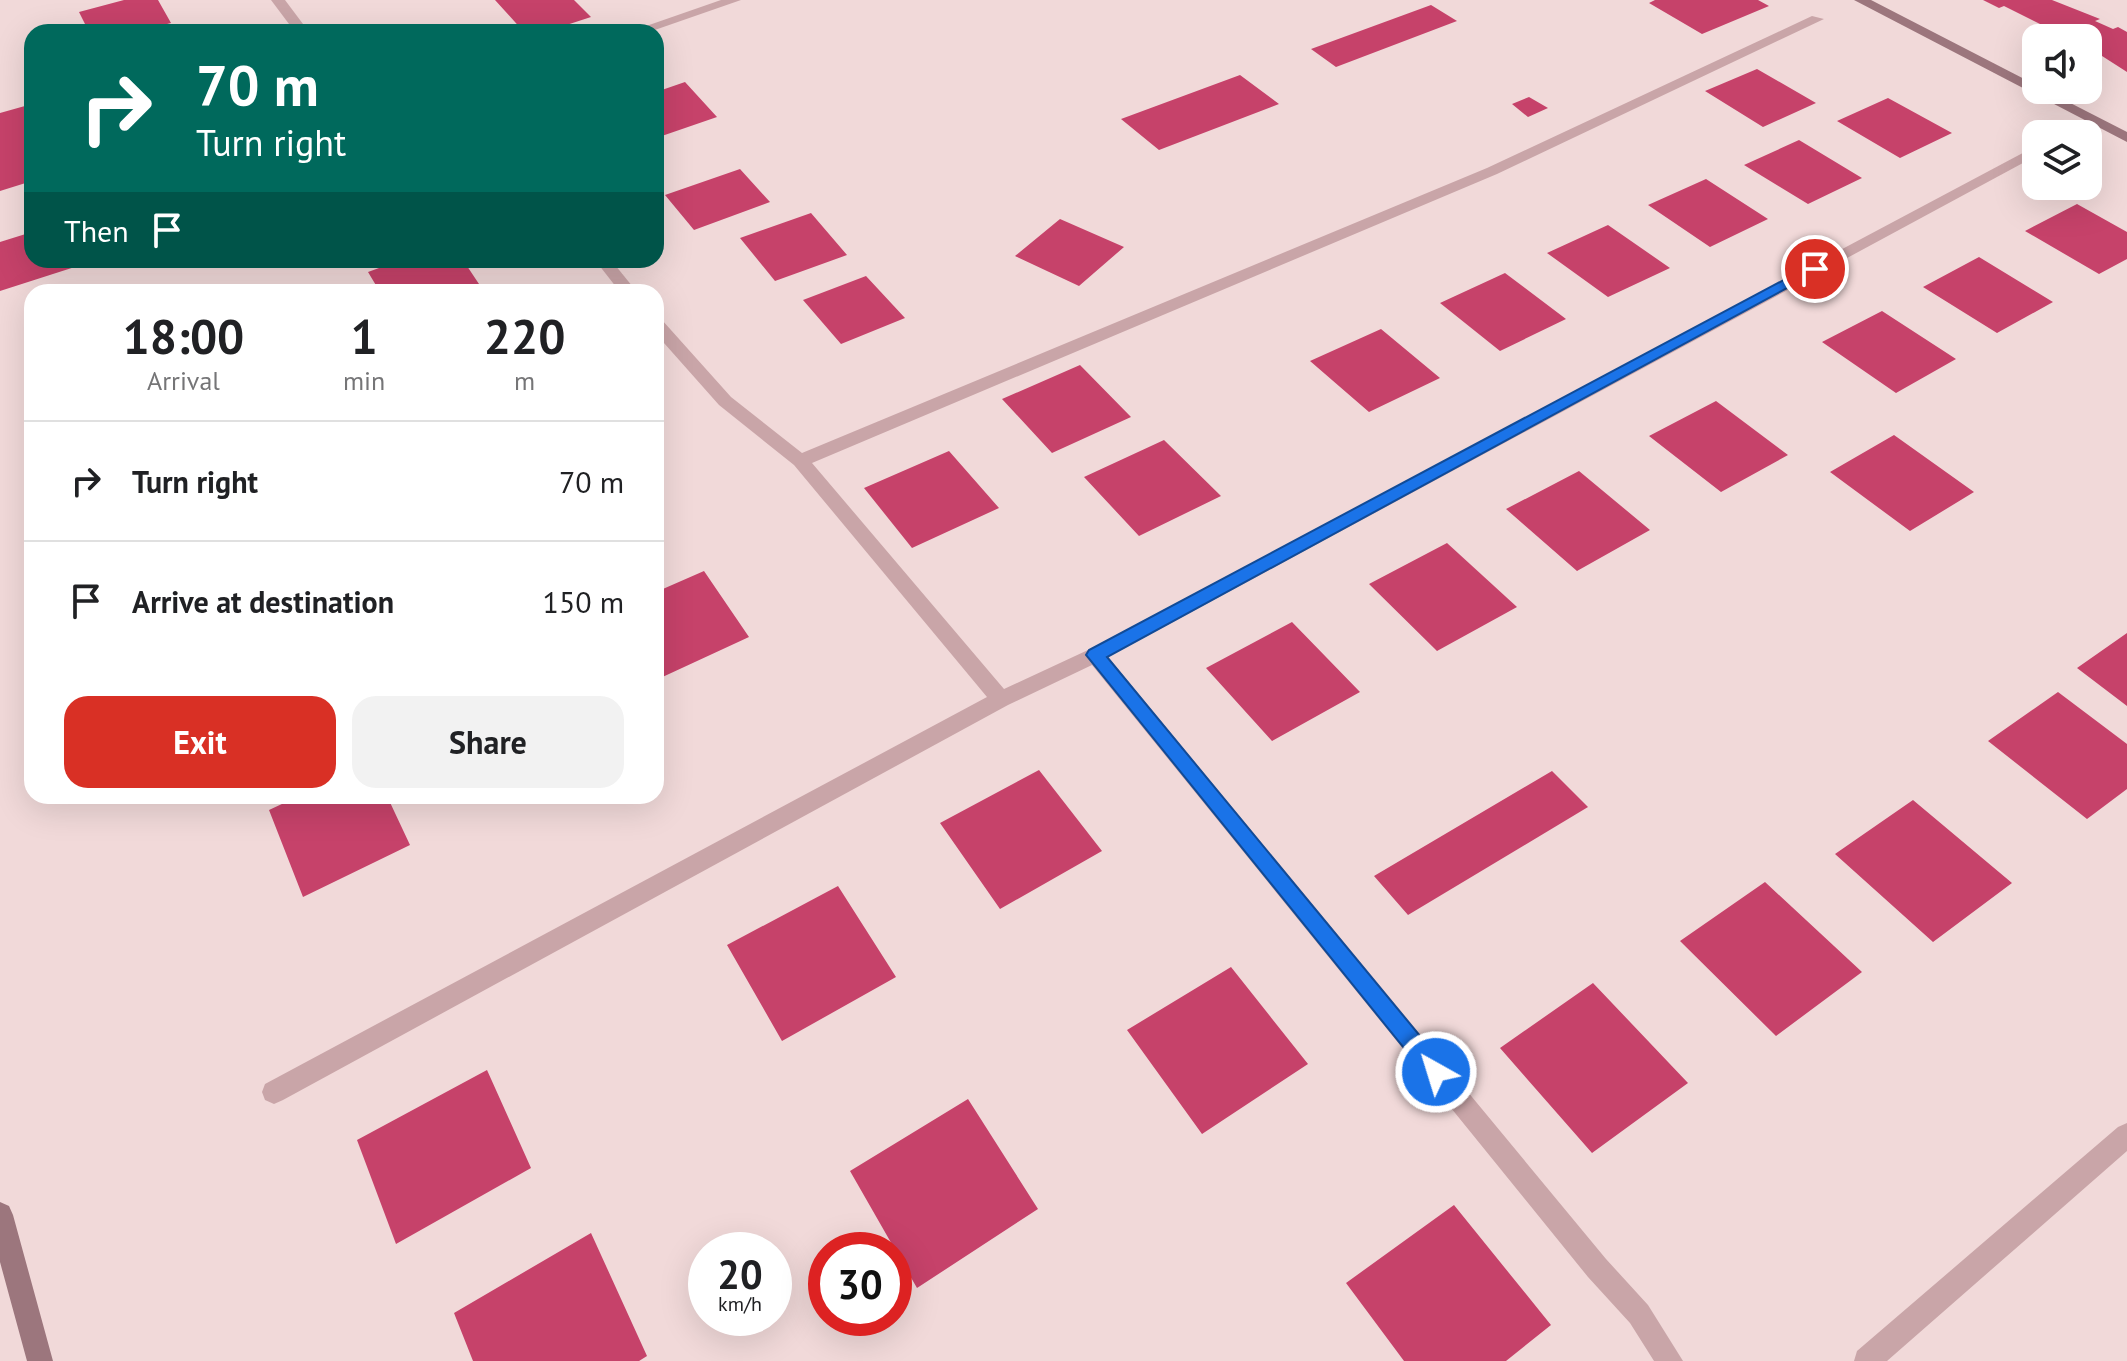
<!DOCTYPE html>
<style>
:root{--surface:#fff;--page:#f2f2f2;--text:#202124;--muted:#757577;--line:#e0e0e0;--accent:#d93025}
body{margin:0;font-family:"PT Sans",sans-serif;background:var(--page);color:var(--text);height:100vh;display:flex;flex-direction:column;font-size:30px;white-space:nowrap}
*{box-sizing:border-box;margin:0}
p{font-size:26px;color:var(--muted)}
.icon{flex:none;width:44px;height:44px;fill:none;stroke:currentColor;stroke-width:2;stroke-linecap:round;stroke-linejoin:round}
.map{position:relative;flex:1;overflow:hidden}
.panel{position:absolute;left:24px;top:284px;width:640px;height:520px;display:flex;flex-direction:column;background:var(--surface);border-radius:24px;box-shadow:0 8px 32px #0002}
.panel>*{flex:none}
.guide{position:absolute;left:24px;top:24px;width:640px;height:244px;border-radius:24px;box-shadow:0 8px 32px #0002;background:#00695c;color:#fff;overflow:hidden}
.buttons{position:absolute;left:2022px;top:24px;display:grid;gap:16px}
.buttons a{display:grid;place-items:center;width:80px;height:80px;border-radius:16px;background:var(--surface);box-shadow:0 8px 32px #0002;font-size:40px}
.speed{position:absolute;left:688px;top:1232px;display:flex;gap:16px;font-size:40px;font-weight:700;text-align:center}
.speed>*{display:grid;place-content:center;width:104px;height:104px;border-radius:50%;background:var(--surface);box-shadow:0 8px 32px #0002;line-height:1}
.speed small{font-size:20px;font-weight:400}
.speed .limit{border:12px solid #d22;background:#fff;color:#111}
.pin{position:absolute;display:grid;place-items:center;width:68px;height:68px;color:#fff;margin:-34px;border:4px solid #fff;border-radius:50%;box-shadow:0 2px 8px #0007}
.me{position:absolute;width:88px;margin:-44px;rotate:321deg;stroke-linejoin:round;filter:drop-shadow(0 0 6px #0008)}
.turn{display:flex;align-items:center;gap:28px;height:168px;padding:0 40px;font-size:36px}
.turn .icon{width:104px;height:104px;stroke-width:2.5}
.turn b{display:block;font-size:56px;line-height:68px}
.then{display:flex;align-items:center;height:76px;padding:0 40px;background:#0003;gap:16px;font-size:30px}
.eta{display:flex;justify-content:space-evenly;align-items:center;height:136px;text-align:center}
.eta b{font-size:48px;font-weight:600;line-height:56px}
.button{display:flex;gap:16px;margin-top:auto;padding:16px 40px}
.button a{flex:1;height:92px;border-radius:24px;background:var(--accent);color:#fff;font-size:32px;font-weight:600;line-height:92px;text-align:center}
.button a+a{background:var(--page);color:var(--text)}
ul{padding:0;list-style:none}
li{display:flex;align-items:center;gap:24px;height:120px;padding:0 40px;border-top:2px solid var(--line)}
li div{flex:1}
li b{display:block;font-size:30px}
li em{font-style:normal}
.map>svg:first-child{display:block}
.building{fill:#c6426a}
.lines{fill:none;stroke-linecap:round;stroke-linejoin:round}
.lane{fill:#c9a5a8;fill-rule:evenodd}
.street{fill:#c9a5a8;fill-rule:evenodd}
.secondary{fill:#9c767d;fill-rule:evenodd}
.route{fill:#1a73e8;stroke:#114b97;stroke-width:2}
</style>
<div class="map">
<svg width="2127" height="1361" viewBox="0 0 2127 1361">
<rect width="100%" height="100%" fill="#f1d9d9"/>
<!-- building -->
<path class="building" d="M 124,0 L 158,0 L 171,23 L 136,32 L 89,32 L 79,12 Z
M 495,0 L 574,0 L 591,17 L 545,32 L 524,32 Z
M 1655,0 L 1758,0 L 1769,6 L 1702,34 L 1649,3 Z
M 1983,0 L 2052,0 L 2100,19 L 2095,21 L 2113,29 L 2118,27 L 2127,32 L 2127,72 L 2088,47 L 2088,38 L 2056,38 L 2062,35 L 2004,6 L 1999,8 Z
M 1431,5 L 1457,21 L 1336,67 L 1311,49 Z
M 1757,69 L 1816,103 L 1763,127 L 1705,91 Z
M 1240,75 L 1279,104 L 1159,150 L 1121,119 Z
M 685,82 L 717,117 L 656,138 L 656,92 Z
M 1529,97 L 1548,108 L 1528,117 L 1512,104 Z
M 1888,98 L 1952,133 L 1900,158 L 1837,121 Z
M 32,104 L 32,181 L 0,191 L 0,113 Z
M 1799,140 L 1862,178 L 1808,204 L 1744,165 Z
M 740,169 L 770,202 L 694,230 L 665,195 Z
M 1706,179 L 1768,219 L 1710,247 L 1648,205 Z
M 2077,204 L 2127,232 L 2127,259 L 2099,274 L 2025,231 Z
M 811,213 L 847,255 L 775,281 L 740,238 Z
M 1060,219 L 1124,247 L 1079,286 L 1015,256 Z
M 1608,225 L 1670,268 L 1608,297 L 1547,253 Z
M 32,232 L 32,260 L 79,260 L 81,265 L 0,291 L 0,242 Z
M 1979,257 L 2053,302 L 1997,333 L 1923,287 Z
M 401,260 L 463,260 L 481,287 L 466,292 L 380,292 L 368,272 Z
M 1505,273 L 1566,319 L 1500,351 L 1440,303 Z
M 866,276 L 905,318 L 841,344 L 803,300 Z
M 1882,311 L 1956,359 L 1896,393 L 1822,342 Z
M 1381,329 L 1440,378 L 1369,412 L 1310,361 Z
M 1080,365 L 1131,417 L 1052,453 L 1002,399 Z
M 1716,401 L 1788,455 L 1721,492 L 1649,436 Z
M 1894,435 L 1974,492 L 1910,531 L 1830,472 Z
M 1164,440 L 1221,496 L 1139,536 L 1084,477 Z
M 949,451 L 999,508 L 912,548 L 864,488 Z
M 1579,471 L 1650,530 L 1577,571 L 1506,509 Z
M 1447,543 L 1517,607 L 1437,651 L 1369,584 Z
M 704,571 L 749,637 L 656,680 L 656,592 Z
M 1292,622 L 1360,692 L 1272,741 L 1206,668 Z
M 2127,633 L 2127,706 L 2077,668 Z
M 2058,692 L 2127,744 L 2127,789 L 2087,819 L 1988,741 Z
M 1039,770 L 1102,851 L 1000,909 L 940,823 Z
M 1552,771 L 1588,807 L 1408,915 L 1374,876 Z
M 299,796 L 387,796 L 410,845 L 303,897 L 269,810 Z
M 1913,800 L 2012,883 L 1933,942 L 1835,854 Z
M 1765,882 L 1862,972 L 1776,1036 L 1680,941 Z
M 838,886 L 896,977 L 782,1041 L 727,945 Z
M 1231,967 L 1308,1064 L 1202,1134 L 1127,1030 Z
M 1593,983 L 1688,1083 L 1592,1153 L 1500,1048 Z
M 487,1070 L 531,1168 L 396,1244 L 357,1140 Z
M 968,1099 L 1038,1209 L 917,1288 L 850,1171 Z
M 1454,1205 L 1551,1325 L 1506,1361 L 1404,1361 L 1346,1283 Z
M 591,1233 L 647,1356 L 639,1361 L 473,1361 L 454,1313 Z"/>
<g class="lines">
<!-- lane -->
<path class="lane" d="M 721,0 L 741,0 L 649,32 L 629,32 Z"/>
<!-- street -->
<path class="street" d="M 271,0 L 285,0 L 309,32 L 295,32 Z
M 1812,16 L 1824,19 L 1497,174 L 812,463 L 1004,689 L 1088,650 L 2036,146 L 2036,156 L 1108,657 L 1606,1259 L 1648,1305 L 1683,1361 L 1654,1361 L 1630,1323 L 1588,1277 L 1092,665 L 1008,705 L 283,1100 L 274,1104 L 265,1100 L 262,1092 L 265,1084 L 987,697 L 794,465 L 719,405 L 656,334 L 656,319 L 662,320 L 731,397 L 802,453 L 1487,168 Z
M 595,260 L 611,260 L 637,292 L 620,292 Z
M 2127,1123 L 2127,1151 L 1887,1361 L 1854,1361 L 1857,1351 L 2118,1127 Z"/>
<!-- secondary -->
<path class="secondary" d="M 1854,0 L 1871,0 L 2036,85 L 2036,90 L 2045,90 L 2127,132 L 2127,142 Z
M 0,1202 L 9,1206 L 13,1215 L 53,1361 L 27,1361 L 0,1262 Z"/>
</g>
<!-- route -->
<path class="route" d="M 1810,266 L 1822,269 L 1107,657 L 1444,1065 L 1447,1072 L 1444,1079 L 1436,1082 L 1429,1079 L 1086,655 L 1089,650 Z"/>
</svg>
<div class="buttons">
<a><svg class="icon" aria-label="sound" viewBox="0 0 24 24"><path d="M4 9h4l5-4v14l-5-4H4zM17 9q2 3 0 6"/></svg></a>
<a><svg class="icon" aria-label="layers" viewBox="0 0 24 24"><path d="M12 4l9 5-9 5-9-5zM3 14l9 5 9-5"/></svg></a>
</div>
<div class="speed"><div>20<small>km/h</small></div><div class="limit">30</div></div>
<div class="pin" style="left:1815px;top:269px;background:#d93025"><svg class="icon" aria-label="arrive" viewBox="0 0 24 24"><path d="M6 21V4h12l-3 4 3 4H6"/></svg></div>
<svg class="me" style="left:1436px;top:1072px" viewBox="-20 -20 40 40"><circle r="17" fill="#1a73e8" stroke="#fff" stroke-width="3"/><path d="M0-11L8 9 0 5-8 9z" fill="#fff"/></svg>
<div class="guide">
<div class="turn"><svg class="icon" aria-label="right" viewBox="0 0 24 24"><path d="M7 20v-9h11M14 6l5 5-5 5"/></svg><div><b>70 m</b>Turn right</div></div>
<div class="then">Then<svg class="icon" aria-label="arrive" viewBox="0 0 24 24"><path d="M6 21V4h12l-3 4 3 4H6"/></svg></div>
</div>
<section class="panel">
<div class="eta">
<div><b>18:00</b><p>Arrival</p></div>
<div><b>1</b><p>min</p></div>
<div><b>220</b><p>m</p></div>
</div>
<ul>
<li><svg class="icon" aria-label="right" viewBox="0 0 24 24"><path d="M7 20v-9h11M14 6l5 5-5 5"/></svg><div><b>Turn right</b></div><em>70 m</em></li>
<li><svg class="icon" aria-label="arrive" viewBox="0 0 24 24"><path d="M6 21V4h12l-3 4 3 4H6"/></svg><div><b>Arrive at destination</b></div><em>150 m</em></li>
</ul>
<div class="button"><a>Exit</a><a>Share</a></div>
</section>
</div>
